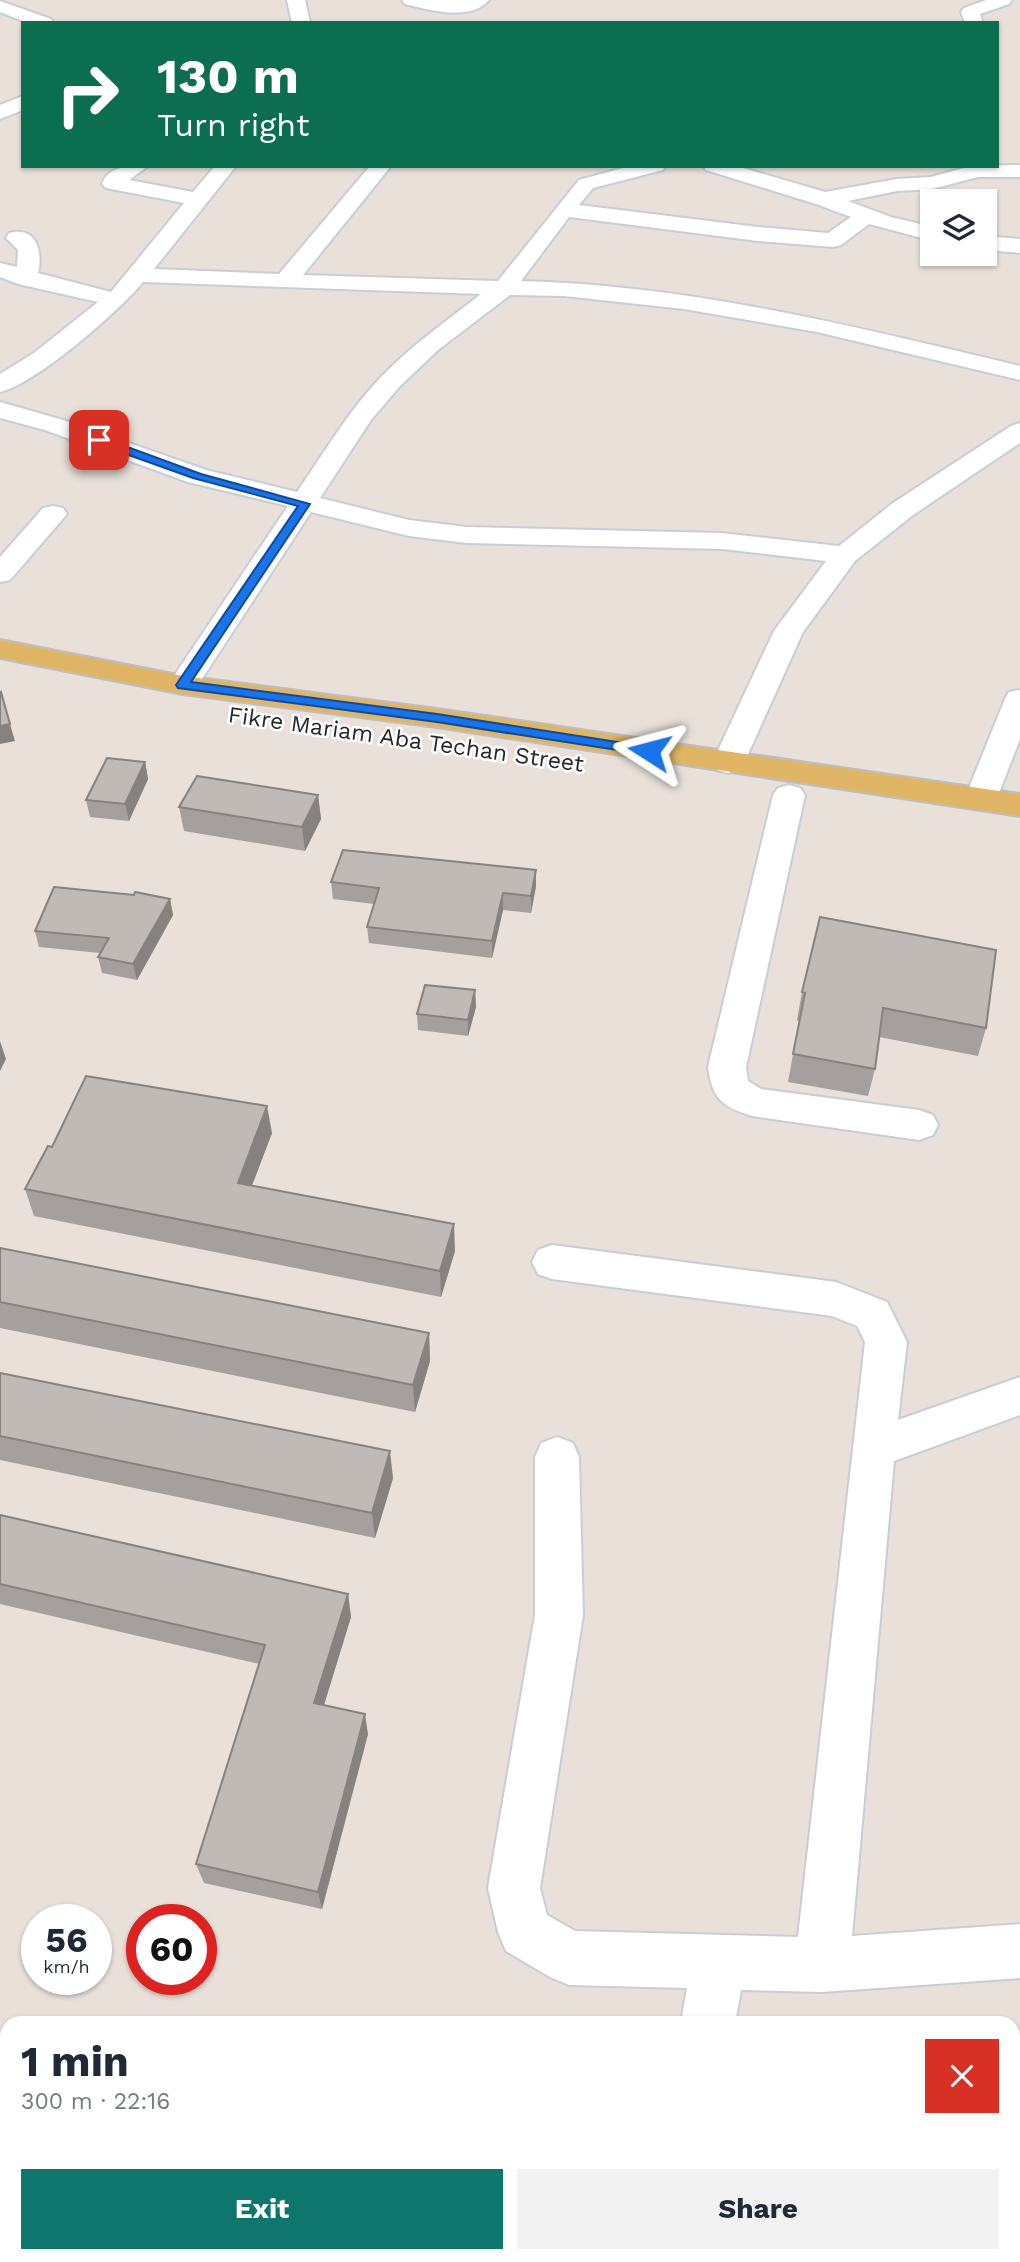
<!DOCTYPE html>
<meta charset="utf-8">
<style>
:root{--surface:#fff;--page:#f2f2f3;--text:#1f2937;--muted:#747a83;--accent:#0f766e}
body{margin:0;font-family:"Work Sans",sans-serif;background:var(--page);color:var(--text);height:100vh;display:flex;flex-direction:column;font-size:26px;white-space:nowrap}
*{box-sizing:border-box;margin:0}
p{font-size:23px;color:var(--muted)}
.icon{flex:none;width:38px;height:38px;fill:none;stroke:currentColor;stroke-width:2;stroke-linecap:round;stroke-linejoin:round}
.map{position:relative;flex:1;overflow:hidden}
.details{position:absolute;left:0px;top:2016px;width:1020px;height:247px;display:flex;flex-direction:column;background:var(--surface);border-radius:21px 21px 0 0;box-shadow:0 2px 5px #0004}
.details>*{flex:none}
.top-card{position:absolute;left:21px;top:21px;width:978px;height:147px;border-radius:0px;box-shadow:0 2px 5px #0004;background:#0b6e4f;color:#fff;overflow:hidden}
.fabs{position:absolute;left:920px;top:189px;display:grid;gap:14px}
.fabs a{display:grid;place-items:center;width:77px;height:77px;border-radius:0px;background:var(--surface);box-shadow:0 2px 5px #0004;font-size:35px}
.speed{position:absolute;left:21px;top:1904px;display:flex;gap:14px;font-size:35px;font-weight:700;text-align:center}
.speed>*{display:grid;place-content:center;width:91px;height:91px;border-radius:50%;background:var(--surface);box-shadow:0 2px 5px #0004;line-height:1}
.speed small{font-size:18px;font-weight:400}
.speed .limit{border:10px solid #d22;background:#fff;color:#111}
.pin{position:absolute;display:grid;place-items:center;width:60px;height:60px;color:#fff;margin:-30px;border-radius:14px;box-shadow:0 4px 10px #0006}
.me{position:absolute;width:77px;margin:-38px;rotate:279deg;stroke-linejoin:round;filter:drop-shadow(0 0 5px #0008)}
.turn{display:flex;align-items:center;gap:24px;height:147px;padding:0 21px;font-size:32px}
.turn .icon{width:91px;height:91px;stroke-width:2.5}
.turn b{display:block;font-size:49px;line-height:60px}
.round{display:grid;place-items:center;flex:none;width:74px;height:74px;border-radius:0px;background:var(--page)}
.headline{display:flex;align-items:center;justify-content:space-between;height:119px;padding:0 21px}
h1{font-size:42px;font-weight:700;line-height:52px}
.action{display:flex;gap:14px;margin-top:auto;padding:14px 21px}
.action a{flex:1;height:80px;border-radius:0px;background:var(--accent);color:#fff;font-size:28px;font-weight:700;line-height:80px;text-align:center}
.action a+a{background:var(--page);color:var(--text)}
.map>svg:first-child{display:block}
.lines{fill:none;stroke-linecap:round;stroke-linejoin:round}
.minor-casing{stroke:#c8cdd7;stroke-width:4}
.major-casing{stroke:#bebebe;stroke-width:4}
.minor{fill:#fff;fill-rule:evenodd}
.major{fill:#e0b666;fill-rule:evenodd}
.wall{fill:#a5a09d}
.shaded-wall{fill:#86827f}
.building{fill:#c0bab6;stroke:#86827f;stroke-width:2}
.route{fill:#1a73e8;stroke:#114b97;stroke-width:2}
.labels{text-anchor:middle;stroke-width:5;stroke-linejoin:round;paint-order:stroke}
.street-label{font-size:23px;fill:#272727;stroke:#fff}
</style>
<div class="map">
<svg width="1020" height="2262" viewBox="0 0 1020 2262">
<rect width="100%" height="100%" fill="#e8e0d9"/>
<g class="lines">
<defs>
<path id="minor" d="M 287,0 L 305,0 L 310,23 L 292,23 Z
M 402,0 L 489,0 C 470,22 429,10 405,4 Z
M 986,0 L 1012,0 L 1009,4 L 980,14 L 983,23 L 965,23 L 961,12 L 964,8 Z
M 0,1 L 51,19 L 54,23 L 28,23 L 0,12 Z
M 23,96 L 23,110 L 0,119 L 0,105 Z
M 1020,165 L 1020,177 L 978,177 L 932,189 L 897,191 L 848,201 L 891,217 L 933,227 L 933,241 L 869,224 L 841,245 L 833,247 L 758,241 L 569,217 L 521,281 C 691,285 856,327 1020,366 L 1020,380 L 817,332 L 684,309 L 564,296 L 510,295 L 438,350 L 400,386 L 371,420 L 320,498 L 409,520 L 467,527 L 722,533 L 839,546 L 893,503 L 1011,426 L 1020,423 L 1020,443 L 913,515 L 855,561 L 803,632 L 744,763 L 739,770 L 728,773 L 717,770 L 712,763 L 774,631 L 826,561 L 722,549 L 467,543 L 409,536 L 311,512 L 194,691 L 183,694 L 172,691 L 168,685 L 288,506 L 188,482 L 45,430 L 0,418 L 0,402 L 63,420 L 206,470 L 297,492 C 324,453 349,410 382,376 C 412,345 448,320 481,294 L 143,282 C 118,312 37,383 0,392 L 0,374 L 34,353 L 98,302 L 18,284 L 0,277 L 0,263 L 17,267 L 17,265 L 18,250 L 6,238 L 9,233 C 37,226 43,252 38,273 L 111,292 L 184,203 L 106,188 L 102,184 C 108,165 132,166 148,166 L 129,180 L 193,192 L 215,166 L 236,166 L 154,269 L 279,274 L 370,166 L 391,166 L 303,275 L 498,281 L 579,180 L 630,166 L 666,166 L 663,170 L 593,188 L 579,205 L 758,227 L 828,233 L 851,217 L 816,204 L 706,170 L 703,166 L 736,166 L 825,192 L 897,179 L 931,177 L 971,166 Z
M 985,236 L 1020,239 L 1020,253 L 985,250 Z
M 53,506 L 63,508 L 67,514 L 10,580 L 0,582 L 0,557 L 43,508 Z
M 1020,690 L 1020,739 L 997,798 L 992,805 L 981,808 L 970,805 L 965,798 L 1005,699 L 1009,692 Z
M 789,785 L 800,788 L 805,795 L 746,1067 L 748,1081 L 761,1089 L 919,1110 L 933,1115 L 938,1125 L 933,1135 L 919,1140 L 752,1116 C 722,1107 712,1098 708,1067 L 773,795 L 778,788 Z
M 552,1245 L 836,1282 L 887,1302 L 907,1342 L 898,1420 L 1020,1377 L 1020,1415 L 894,1461 L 852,1936 L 1020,1924 L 1020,1978 L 822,1992 L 741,1990 L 735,2023 L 681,2023 L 687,1988 L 569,1985 L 550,1977 L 506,1951 L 498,1932 L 488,1888 L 535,1615 L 535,1457 L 541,1443 L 557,1437 L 573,1443 L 579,1457 L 583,1615 L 540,1888 L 547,1915 L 575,1931 L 798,1937 L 865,1342 L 857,1326 L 832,1316 L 552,1279 L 538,1274 L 532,1262 L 538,1250 Z
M 639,2256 L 698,2256 L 697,2262 L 637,2262 Z"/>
<path id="major" d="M 0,640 L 183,676 L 437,709 L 1020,794 L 1020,816 L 437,727 L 183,694 L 0,658 Z"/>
</defs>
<!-- minor casing -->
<use href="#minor" class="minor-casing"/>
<!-- major casing -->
<use href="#major" class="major-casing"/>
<!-- minor -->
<use href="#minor" class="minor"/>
<!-- major -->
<use href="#major" class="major"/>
</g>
<!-- wall -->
<path class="wall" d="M 145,762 L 148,779 L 129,821 L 90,817 L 86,800 Z
M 318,795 L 321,819 L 305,851 L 184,831 L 179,807 Z
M 536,870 L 536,886 L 531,913 L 503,910 L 492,958 L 369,943 L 367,927 L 374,904 L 333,899 L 331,882 Z
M 170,899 L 173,915 L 137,980 L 102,973 L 98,957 L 100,953 L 39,947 L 35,931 Z
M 475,990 L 476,1007 L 468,1036 L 418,1030 L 417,1014 Z
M 802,992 L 986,1028 L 978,1056 L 879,1037 L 875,1069 L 868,1096 L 788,1082 L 799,1021 L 797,1020 Z
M 272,1133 L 252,1185 L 455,1251 L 441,1297 L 34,1216 L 25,1189 L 52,1147 Z
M 0,1248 L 429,1333 L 430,1361 L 415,1412 L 0,1328 Z
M 0,1373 L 393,1478 L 375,1538 L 0,1460 Z
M 0,1515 L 348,1594 L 351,1617 L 324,1705 L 368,1734 L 322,1909 L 204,1883 L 196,1864 L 259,1664 L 0,1604 Z"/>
<!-- shaded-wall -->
<path class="shaded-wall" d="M 10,724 L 15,741 L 0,744 L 0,726 Z
M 145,762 L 148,779 L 129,821 L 125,804 Z
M 318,795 L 321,819 L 305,851 L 302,827 Z
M 536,870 L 536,886 L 531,913 L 531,896 Z
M 503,893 L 503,910 L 492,958 L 492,941 Z
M 170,899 L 173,915 L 137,980 L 133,964 Z
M 475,990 L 476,1007 L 468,1036 L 468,1020 Z
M 0,1041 L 6,1059 L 0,1071 Z
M 267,1106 L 272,1133 L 243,1209 L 238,1183 Z
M 454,1224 L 455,1251 L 441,1297 L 440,1271 Z
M 429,1333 L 430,1361 L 415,1412 L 413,1385 Z
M 390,1451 L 393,1478 L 375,1538 L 372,1513 Z
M 348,1594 L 351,1617 L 318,1724 L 314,1703 Z
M 365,1714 L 368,1734 L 322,1909 L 318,1892 Z"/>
<!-- building -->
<path class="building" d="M 1,692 L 10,724 L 0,726 L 0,693 Z
M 107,758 L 145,762 L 125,804 L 86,800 Z
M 197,776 L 318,795 L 302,827 L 179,807 Z
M 343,850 L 536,870 L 531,896 L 503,893 L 492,941 L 367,927 L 379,888 L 331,882 Z
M 54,887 L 134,895 L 135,892 L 170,899 L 133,964 L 98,957 L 109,938 L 35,931 Z
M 820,917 L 996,950 L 986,1028 L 883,1008 L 875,1069 L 793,1054 L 805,993 L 802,992 Z
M 425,985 L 475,990 L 468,1020 L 417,1014 Z
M 86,1076 L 267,1106 L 238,1183 L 454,1224 L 440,1271 L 25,1189 L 48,1146 L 52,1147 Z
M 0,1248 L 429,1333 L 413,1385 L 0,1302 Z
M 0,1373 L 390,1451 L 372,1513 L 0,1436 Z
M 0,1515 L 348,1594 L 314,1703 L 365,1714 L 318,1892 L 196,1864 L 265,1645 L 0,1584 Z"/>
<!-- route -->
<path class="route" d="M 95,438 L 103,438 L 201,474 L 310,504 L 191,682 L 437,714 L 649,747 L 655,751 L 649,755 L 437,722 L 178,688 L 176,685 L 298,506 L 193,478 L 95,443 Z"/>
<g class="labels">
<!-- street labels -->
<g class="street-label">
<text transform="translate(406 739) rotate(8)" y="8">Fikre Mariam Aba Techan Street</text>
</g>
</g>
</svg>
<div class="fabs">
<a><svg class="icon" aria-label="layers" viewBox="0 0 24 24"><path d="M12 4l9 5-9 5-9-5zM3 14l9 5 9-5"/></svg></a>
</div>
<div class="speed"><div>56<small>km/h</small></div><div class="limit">60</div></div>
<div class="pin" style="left:99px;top:440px;background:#d93025"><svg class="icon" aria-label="arrive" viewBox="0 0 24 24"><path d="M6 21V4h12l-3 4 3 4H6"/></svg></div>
<svg class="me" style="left:649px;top:751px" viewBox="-20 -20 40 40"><path d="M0-17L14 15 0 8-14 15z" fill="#1a73e8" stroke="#fff" stroke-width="4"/></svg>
<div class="top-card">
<div class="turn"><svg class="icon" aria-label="right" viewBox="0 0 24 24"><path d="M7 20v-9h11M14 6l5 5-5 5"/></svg><div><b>130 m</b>Turn right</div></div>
</div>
<section class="details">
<div class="headline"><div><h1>1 min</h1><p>300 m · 22:16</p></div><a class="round" style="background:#d93025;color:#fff"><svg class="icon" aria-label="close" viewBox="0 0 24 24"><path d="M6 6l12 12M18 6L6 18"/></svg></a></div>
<div class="action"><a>Exit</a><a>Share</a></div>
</section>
</div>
